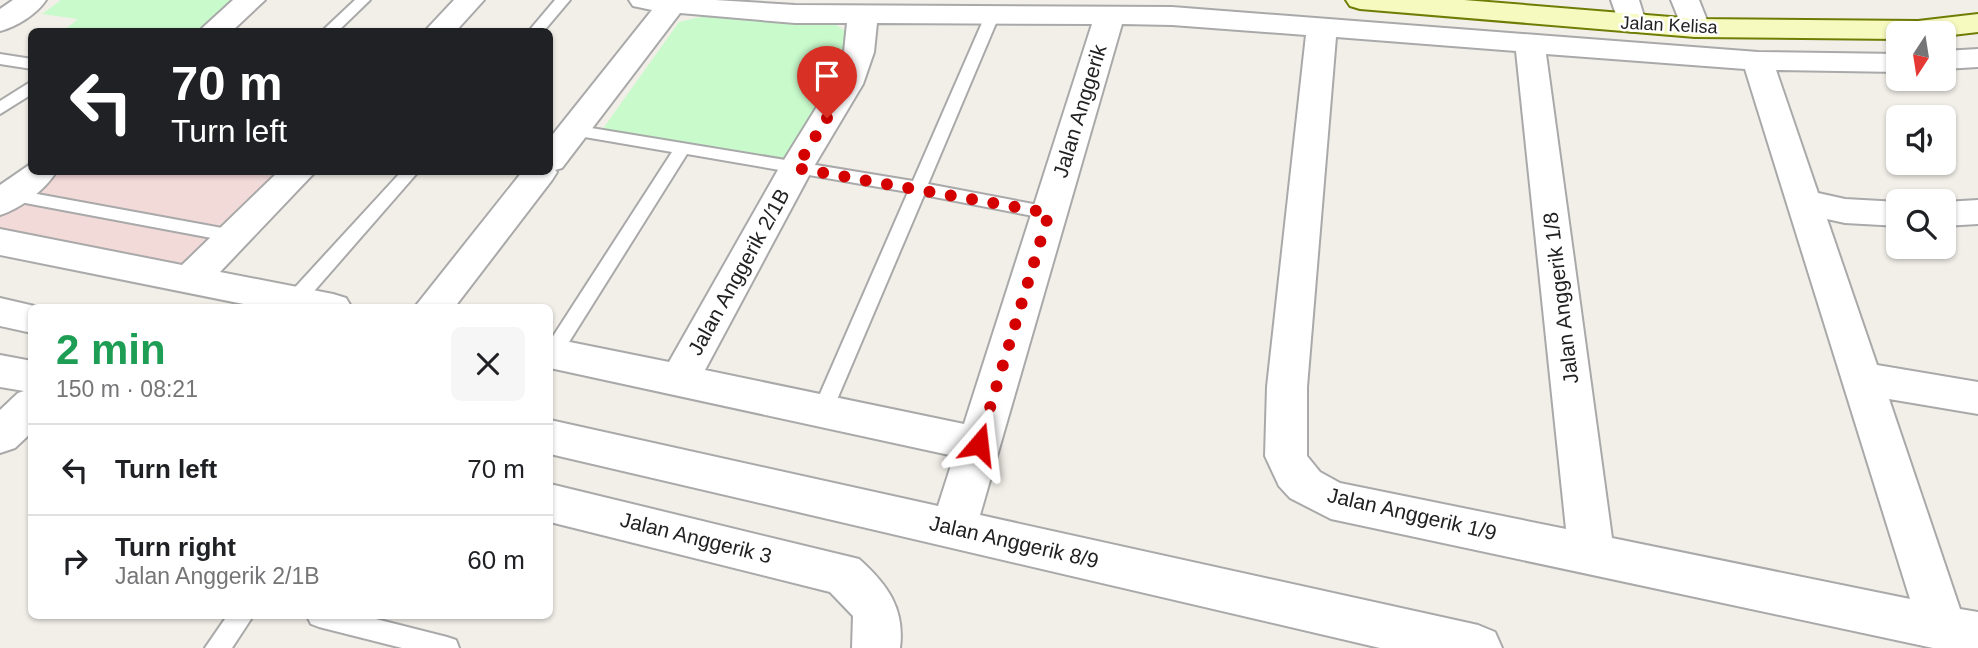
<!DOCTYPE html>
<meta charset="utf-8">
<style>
:root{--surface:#fff;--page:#f6f6f6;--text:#202124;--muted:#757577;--line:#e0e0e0}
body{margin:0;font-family:Helvetica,sans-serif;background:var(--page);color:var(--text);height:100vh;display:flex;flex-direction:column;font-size:26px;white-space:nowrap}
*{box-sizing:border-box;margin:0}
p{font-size:23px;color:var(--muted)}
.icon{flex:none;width:38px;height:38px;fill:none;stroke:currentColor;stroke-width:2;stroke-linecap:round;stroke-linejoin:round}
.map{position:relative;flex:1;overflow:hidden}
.side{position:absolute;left:28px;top:304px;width:525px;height:315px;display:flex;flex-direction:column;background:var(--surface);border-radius:10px;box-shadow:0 2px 5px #0004}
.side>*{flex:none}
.guide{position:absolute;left:28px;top:28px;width:525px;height:147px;border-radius:10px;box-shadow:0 2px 5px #0004;background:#202124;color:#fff;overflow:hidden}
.needle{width:46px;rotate:192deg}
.fabs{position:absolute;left:1886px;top:21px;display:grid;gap:14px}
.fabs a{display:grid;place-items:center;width:70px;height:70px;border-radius:10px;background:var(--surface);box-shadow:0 2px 5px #0004;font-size:35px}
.pin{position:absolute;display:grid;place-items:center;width:60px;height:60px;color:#fff;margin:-72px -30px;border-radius:50% 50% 50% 0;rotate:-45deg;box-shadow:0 0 7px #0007}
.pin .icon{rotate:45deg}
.me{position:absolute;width:77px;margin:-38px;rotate:17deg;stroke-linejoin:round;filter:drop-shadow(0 0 5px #0008)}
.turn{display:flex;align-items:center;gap:24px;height:147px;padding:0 28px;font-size:32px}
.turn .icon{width:91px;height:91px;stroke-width:2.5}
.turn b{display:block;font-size:49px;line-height:60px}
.round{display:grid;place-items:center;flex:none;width:74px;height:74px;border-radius:10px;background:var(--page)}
.overview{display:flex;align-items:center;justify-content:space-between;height:119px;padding:0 28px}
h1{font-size:42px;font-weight:700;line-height:52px;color:#1e9e55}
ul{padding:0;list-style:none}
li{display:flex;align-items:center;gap:21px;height:91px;padding:0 28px;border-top:2px solid var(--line)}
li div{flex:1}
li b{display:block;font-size:26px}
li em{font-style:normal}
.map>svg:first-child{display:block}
.commercial{fill:#f2dad9}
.park{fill:#c8facc}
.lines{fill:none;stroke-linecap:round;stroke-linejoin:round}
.lane-casing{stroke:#a9a9a9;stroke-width:4}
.street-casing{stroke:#a9a9a9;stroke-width:4}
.secondary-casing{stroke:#707d05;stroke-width:4}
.lane{fill:#fff;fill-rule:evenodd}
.street{fill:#fff;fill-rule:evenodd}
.secondary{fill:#f7fabf;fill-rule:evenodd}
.route{stroke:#d40000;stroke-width:12;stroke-dasharray:0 21.6}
.labels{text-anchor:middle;stroke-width:5;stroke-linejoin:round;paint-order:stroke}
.far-street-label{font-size:18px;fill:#222;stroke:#fff}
.street-label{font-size:21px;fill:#222;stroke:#fff}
</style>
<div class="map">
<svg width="1978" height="648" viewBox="0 0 1978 648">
<rect width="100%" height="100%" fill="#f2efe9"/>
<!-- commercial -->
<path class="commercial" d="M 53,172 L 287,172 L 171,289 L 0,256 L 0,216 Z"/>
<!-- park -->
<path class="park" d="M 61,0 L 240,0 L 201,31 L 63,31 L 78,19 L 42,14 Z
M 709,15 L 752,21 L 831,21 L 849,34 L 838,77 L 790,159 L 602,130 L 679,22 Z"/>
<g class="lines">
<defs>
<path id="lane" d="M 355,0 L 370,0 L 337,32 L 321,32 Z
M 555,0 L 570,0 L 543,32 L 528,32 Z
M 992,12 L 999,16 L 928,184 L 1049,207 L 1058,213 L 1049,219 L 924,195 L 830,416 L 823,418 L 816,416 L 813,410 L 908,192 L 687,154 L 559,358 L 550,360 L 550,341 L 672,152 L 573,135 L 565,130 L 567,126 L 573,125 L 913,181 L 985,16 Z
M 0,54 L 32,59 L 32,69 L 0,64 Z
M 32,81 L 32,94 L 0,114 L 0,101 Z
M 401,172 L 418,172 L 302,305 L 288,305 L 286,300 L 288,295 Z
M 10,189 L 233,230 L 239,232 L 242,236 L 239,240 L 233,242 L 4,199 L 1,195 Z
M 227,616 L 253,616 L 232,648 L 205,648 Z
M 307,616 L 364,616 L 447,637 L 456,640 L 459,648 L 402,648 L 319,627 L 311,624 Z"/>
<path id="street" d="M 13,0 L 46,0 C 37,14 16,27 0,31 L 0,9 Z
M 233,0 L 265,0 L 231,32 L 198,32 Z
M 454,0 L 484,0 L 455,32 L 424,32 Z
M 629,0 L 715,0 L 795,5 L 1172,7 L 1758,52 L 1899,54 L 1899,72 L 1776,70 L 1818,193 L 1845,199 L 1899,202 L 1899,226 L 1845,223 L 1827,219 L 1877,365 L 1978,382 L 1978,414 L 1889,399 L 1960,609 L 1978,612 L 1978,648 L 1933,648 L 1331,519 L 1290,498 L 1279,486 L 1265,456 L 1267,387 L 1306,35 L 1172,25 L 1122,24 L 980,515 L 1478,625 L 1495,632 L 1502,648 L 1380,648 L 550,454 L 550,420 L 938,506 L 954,456 L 550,368 L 550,338 L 669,362 L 779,168 L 831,84 L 844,52 L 847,23 L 795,23 L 680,13 L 562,168 L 555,170 L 557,172 L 552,180 L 454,308 L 414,308 L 522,172 L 550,172 L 550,138 L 652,10 L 633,6 ZM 877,23 L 1092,24 L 964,424 L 705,370 L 813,168 L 863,84 L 874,52 ZM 1336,37 L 1516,51 L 1566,529 L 1340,483 L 1320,472 L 1307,456 L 1307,387 ZM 1546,54 L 1745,69 L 1910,599 L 1612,538 Z
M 1611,0 L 1639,0 L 1646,23 L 1641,29 L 1631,32 L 1621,29 Z
M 1671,0 L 1699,0 L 1710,28 L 1705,34 L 1695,37 L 1685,34 Z
M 1978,49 L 1978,67 L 1944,69 L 1944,51 Z
M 32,163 L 32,172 L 56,172 C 45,190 20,209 0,215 L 0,185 Z
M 278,172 L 315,172 L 220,272 L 333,294 L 346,298 L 352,308 L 263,308 L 0,255 L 0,229 L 182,265 Z
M 1978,200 L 1978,224 L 1944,226 L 1944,202 Z
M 0,298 L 43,308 L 32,308 L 32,333 L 0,326 Z
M 0,355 L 32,361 L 32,432 L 15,448 L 0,453 L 0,410 L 18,393 L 24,391 L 0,387 Z
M 550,484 L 859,559 C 888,585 905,609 900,648 L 852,648 L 853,616 L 830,592 L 550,522 Z"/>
<path id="secondary" d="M 1346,0 L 1464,0 L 1695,19 L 1918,21 L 1978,14 L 1978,32 L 1944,36 L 1944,33 L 1899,33 L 1899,39 L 1695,37 L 1360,9 L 1350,6 Z"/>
</defs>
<!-- lane casing -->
<use href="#lane" class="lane-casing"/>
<!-- street casing -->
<use href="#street" class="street-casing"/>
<!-- secondary casing -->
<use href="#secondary" class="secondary-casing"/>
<!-- lane -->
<use href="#lane" class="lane"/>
<!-- street -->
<use href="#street" class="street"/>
<!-- secondary -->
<use href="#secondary" class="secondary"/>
</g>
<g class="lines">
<!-- route -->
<path class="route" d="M 827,118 L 796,168 L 1049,213 L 979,444"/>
</g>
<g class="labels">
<!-- far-street labels -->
<g class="far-street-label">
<text transform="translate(1669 25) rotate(3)" y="6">Jalan Kelisa</text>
</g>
<!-- street labels -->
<g class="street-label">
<text transform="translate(1080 111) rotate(-73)" y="7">Jalan Anggerik</text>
<text transform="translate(739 272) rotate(-61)" y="7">Jalan Anggerik 2/1B</text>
<text transform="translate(1561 298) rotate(-97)" y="7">Jalan Anggerik 1/8</text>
<text transform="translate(1412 514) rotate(13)" y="7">Jalan Anggerik 1/9</text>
<text transform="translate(696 538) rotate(14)" y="7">Jalan Anggerik 3</text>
<text transform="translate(1014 542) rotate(13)" y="7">Jalan Anggerik 8/9</text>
</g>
</g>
</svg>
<div class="fabs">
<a><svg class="needle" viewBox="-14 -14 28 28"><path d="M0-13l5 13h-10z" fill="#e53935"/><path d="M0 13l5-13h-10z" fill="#757577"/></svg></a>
<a><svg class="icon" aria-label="sound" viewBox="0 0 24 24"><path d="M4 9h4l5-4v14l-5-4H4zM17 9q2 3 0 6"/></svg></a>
<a><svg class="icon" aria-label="search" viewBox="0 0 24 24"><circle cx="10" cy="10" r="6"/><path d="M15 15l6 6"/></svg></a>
</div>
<div class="pin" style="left:827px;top:118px;background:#d93025"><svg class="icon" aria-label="arrive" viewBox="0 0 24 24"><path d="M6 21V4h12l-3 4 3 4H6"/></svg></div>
<svg class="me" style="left:979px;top:444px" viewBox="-20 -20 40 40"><path d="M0-17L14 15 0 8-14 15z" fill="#d40000" stroke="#fff" stroke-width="4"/></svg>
<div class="guide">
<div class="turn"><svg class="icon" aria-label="left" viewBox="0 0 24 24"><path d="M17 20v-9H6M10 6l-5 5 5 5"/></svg><div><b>70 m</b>Turn left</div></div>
</div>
<section class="side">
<div class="overview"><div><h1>2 min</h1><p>150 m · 08:21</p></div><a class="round"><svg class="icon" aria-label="close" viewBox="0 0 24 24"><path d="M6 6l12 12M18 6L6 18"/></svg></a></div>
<ul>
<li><svg class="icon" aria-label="left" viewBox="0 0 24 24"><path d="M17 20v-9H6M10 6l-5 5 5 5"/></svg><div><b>Turn left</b></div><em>70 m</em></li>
<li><svg class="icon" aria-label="right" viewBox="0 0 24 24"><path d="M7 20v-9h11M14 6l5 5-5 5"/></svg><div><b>Turn right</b><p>Jalan Anggerik 2/1B</p></div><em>60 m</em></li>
</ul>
</section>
</div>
